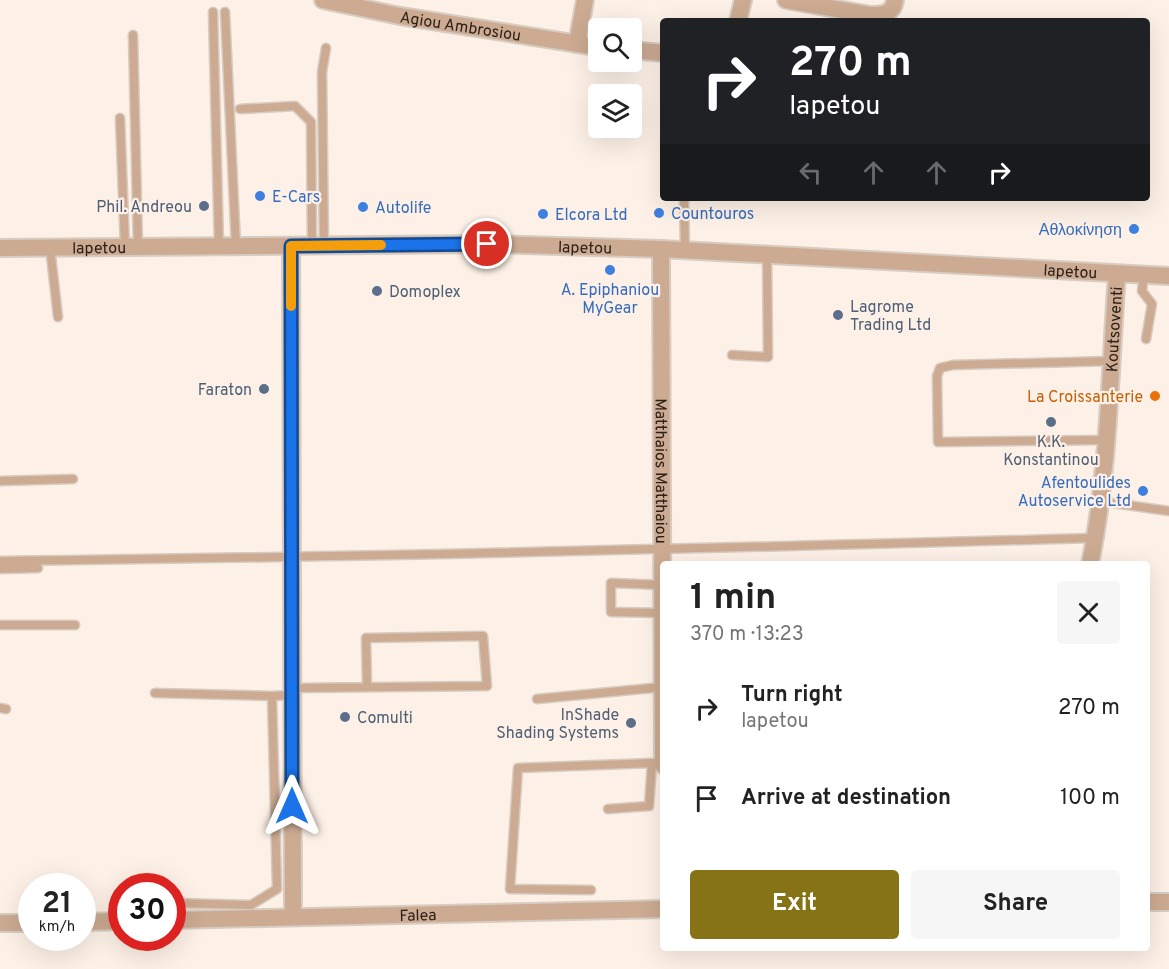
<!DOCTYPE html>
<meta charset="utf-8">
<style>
:root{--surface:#fff;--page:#f6f6f6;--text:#222;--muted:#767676;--accent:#857315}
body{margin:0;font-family:Overpass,sans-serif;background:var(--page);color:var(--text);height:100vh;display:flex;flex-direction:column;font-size:22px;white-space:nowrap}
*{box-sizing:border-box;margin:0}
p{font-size:20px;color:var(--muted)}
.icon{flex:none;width:33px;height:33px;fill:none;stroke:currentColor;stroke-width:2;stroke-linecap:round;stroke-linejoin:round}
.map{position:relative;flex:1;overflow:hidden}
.side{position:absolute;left:660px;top:561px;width:490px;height:390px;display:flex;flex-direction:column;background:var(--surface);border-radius:6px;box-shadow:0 6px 24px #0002}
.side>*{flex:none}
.guide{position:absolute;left:660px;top:18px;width:490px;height:183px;border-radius:6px;box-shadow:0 6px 24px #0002;background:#202124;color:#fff;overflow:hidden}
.tools{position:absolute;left:588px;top:18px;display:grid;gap:12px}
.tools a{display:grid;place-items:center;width:54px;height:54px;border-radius:6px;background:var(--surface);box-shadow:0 6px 24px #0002;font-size:30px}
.speed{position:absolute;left:18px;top:873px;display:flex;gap:12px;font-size:30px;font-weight:700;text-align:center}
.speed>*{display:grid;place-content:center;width:78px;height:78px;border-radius:50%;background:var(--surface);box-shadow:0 6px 24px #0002;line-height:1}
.speed small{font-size:15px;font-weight:400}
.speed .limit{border:9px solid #d22;background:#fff;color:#111}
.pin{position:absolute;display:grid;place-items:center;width:51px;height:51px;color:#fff;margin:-26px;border:3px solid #fff;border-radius:50%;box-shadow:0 2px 6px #0007}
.me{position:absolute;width:66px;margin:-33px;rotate:0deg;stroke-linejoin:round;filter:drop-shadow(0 0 4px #0008)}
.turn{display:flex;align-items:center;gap:21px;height:126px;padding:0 30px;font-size:27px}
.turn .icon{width:78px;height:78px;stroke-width:2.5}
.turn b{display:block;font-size:42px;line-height:51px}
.lanes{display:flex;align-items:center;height:57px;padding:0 30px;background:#0003;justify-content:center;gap:30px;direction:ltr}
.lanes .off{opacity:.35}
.round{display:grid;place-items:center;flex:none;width:63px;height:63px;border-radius:6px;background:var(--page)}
.summary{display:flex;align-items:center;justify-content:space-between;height:102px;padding:0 30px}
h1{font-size:36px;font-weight:700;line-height:45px}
.primary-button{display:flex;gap:12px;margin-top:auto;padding:12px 30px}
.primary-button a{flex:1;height:69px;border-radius:6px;background:var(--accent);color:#fff;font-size:24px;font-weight:700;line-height:69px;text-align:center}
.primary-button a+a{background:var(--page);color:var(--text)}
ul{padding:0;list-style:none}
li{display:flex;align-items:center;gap:18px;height:90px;padding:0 30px}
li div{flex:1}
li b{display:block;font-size:22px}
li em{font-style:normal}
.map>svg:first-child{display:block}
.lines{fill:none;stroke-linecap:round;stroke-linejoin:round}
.lane-casing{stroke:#d7ccc2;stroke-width:11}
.street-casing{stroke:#d7ccc2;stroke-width:20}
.lane{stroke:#cdab92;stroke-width:8}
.street{stroke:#cdab92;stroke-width:16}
.route-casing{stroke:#114b97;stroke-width:15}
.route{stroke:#1a73e8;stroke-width:10}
.slow{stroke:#f59e0b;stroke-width:10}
.shop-dot{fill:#3f7fe0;stroke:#fdf1e7;stroke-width:2}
.service-dot{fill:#5c6f8a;stroke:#fdf1e7;stroke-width:2}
.food-dot{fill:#e8710a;stroke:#fdf1e7;stroke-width:2}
.labels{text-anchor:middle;stroke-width:4.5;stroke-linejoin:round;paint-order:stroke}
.street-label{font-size:16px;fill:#2c2118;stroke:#fdf1e7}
.shop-label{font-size:16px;fill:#366cbe;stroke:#fdf1e7;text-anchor:start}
.service-label{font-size:16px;fill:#4e5e75;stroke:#fdf1e7;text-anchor:end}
.food-label{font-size:16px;fill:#c56008;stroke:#fdf1e7;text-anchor:end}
</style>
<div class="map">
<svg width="1169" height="969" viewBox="0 0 1169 969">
<rect width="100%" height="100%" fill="#fdf1e7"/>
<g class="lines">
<defs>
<path id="lane" d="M 213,12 L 219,246
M 225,12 L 236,246
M 133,35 L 138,247
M 240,109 L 295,106 L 311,122 L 312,246
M 120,118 L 125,247
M 684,198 L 685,251
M 324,246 L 322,72 L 326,48
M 50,247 L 58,317
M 1144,275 L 1142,291 L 1152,304 L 1146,339
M 732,355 L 768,357 L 767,255
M 1106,440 L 938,442 L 937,376 L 940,368 L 953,365 L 1111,361
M 0,481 L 73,479
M 1099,501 L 1169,511
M 0,561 C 365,557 730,548 1095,538
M 0,569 L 38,568
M 662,613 L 611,612 L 611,583 L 662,585
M 0,625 L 75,625
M 292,688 L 487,686 L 483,636 L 366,638 L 367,687
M 155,693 L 272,696 L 292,695
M 537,699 L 663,687
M 0,708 L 6,709
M 608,809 L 649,806 L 652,763 L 657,763
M 591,890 L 510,889 L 518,768 L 652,763
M 172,903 L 251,905 L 277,889 L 272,696"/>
<g id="street">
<path id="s1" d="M 323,0 L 400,16 L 598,47"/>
<path d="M 786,0 L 870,15 C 883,15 893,14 895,0"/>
<path d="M 738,21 L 743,0"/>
<path d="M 577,44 L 585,0"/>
<path d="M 632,50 L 663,53"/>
<path d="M 291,246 L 293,917"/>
<path id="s2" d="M 0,248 L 487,244 L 661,249 L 1169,276"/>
<path id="s3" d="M 661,249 L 663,765"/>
<path id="s4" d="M 1090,564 C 1109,471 1110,369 1117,274"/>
<path d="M 1148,902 L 1169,902"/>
<path id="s5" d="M 172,920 L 663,909"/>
<path d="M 82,922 L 122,921"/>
<path d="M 0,923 L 32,923"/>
</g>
</defs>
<!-- lane casing -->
<use href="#lane" class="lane-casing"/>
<!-- street casing -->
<use href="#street" class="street-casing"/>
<!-- lane -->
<use href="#lane" class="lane"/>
<!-- street -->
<use href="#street" class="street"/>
</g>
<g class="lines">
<defs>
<path id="route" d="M 292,806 L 291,246 L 487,244"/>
</defs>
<!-- route casing -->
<use href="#route" class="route-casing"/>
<!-- route -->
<use href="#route" class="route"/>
<!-- slow -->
<path class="slow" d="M 291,306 L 291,246 L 381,245"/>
</g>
<!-- markers -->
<g class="shop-dot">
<circle cx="260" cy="196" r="6"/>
<circle cx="363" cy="207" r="6"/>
<circle cx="659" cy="213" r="6"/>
<circle cx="543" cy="214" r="6"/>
<circle cx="1134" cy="229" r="6"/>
<circle cx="610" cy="270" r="6"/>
<circle cx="1143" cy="491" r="6"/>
</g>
<g class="service-dot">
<circle cx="204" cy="206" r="6"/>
<circle cx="377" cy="291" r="6"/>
<circle cx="838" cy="315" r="6"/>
<circle cx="264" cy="389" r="6"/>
<circle cx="1051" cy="422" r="6"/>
<circle cx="345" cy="717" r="6"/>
<circle cx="631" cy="723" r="6"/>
</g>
<circle class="food-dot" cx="1155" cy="396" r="6"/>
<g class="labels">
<!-- street labels -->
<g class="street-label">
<text dy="6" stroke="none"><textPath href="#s1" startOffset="140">Agiou Ambrosiou</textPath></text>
<text dy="6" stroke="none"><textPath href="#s2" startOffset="99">Iapetou</textPath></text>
<text dy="6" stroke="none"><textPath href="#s2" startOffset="585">Iapetou</textPath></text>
<text dy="6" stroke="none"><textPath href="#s2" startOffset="1071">Iapetou</textPath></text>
<text dy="6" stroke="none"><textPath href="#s4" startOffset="236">Koutsoventi</textPath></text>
<text dy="6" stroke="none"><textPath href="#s3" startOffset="222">Matthaios Matthaiou</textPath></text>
<text dy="6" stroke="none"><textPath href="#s5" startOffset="246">Falea</textPath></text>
</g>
<!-- shop labels -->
<g class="shop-label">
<text x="272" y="202">E-Cars</text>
<text x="375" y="213">Autolife</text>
<text x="671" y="219">Countouros</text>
<text x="555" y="220">Elcora Ltd</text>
<text x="1122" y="235" text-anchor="end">Αθλοκίνηση</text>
<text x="610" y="295" text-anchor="middle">A. Epiphaniou<tspan x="610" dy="18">MyGear</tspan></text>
<text x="1131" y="488" text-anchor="end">Afentoulides<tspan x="1131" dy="18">Autoservice Ltd</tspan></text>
</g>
<!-- service labels -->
<g class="service-label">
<text x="192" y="212">Phil. Andreou</text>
<text x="389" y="297" text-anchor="start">Domoplex</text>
<text x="850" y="312" text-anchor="start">Lagrome<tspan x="850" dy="18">Trading Ltd</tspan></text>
<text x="252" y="395">Faraton</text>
<text x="1051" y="447" text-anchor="middle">K.K.<tspan x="1051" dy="18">Konstantinou</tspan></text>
<text x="619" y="720">InShade<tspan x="619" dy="18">Shading Systems</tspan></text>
<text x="357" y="723" text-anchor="start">Comulti</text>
</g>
<!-- food labels -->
<g class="food-label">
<text x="1143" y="402">La Croissanterie</text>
</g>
</g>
</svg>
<div class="tools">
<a><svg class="icon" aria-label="search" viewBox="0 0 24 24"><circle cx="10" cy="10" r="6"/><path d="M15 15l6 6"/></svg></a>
<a><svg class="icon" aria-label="layers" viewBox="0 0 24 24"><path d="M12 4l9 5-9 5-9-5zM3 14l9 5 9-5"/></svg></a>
</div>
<div class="speed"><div>21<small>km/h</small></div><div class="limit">30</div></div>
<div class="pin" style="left:487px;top:244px;background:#d93025"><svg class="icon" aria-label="arrive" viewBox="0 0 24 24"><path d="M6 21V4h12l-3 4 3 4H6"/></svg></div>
<svg class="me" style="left:292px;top:806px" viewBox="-20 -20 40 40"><path d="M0-17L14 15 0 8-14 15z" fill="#1a73e8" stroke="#fff" stroke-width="4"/></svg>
<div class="guide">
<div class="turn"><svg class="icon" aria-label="right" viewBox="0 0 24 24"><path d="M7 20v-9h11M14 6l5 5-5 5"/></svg><div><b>270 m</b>Iapetou</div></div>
<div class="lanes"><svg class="icon off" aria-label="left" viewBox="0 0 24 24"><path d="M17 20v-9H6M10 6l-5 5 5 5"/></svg><svg class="icon off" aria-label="ahead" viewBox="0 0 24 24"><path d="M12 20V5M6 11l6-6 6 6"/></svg><svg class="icon off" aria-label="ahead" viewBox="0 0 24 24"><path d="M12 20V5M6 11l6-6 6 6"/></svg><svg class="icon" aria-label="right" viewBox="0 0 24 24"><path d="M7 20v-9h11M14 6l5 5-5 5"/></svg></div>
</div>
<section class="side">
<div class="summary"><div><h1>1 min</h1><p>370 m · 13:23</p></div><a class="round"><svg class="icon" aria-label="close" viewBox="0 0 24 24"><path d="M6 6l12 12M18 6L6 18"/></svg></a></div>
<ul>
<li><svg class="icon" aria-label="right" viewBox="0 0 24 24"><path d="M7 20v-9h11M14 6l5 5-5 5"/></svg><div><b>Turn right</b><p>Iapetou</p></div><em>270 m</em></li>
<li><svg class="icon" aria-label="arrive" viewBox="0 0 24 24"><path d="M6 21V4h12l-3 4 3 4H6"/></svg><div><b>Arrive at destination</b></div><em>100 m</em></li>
</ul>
<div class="primary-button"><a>Exit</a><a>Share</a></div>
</section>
</div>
